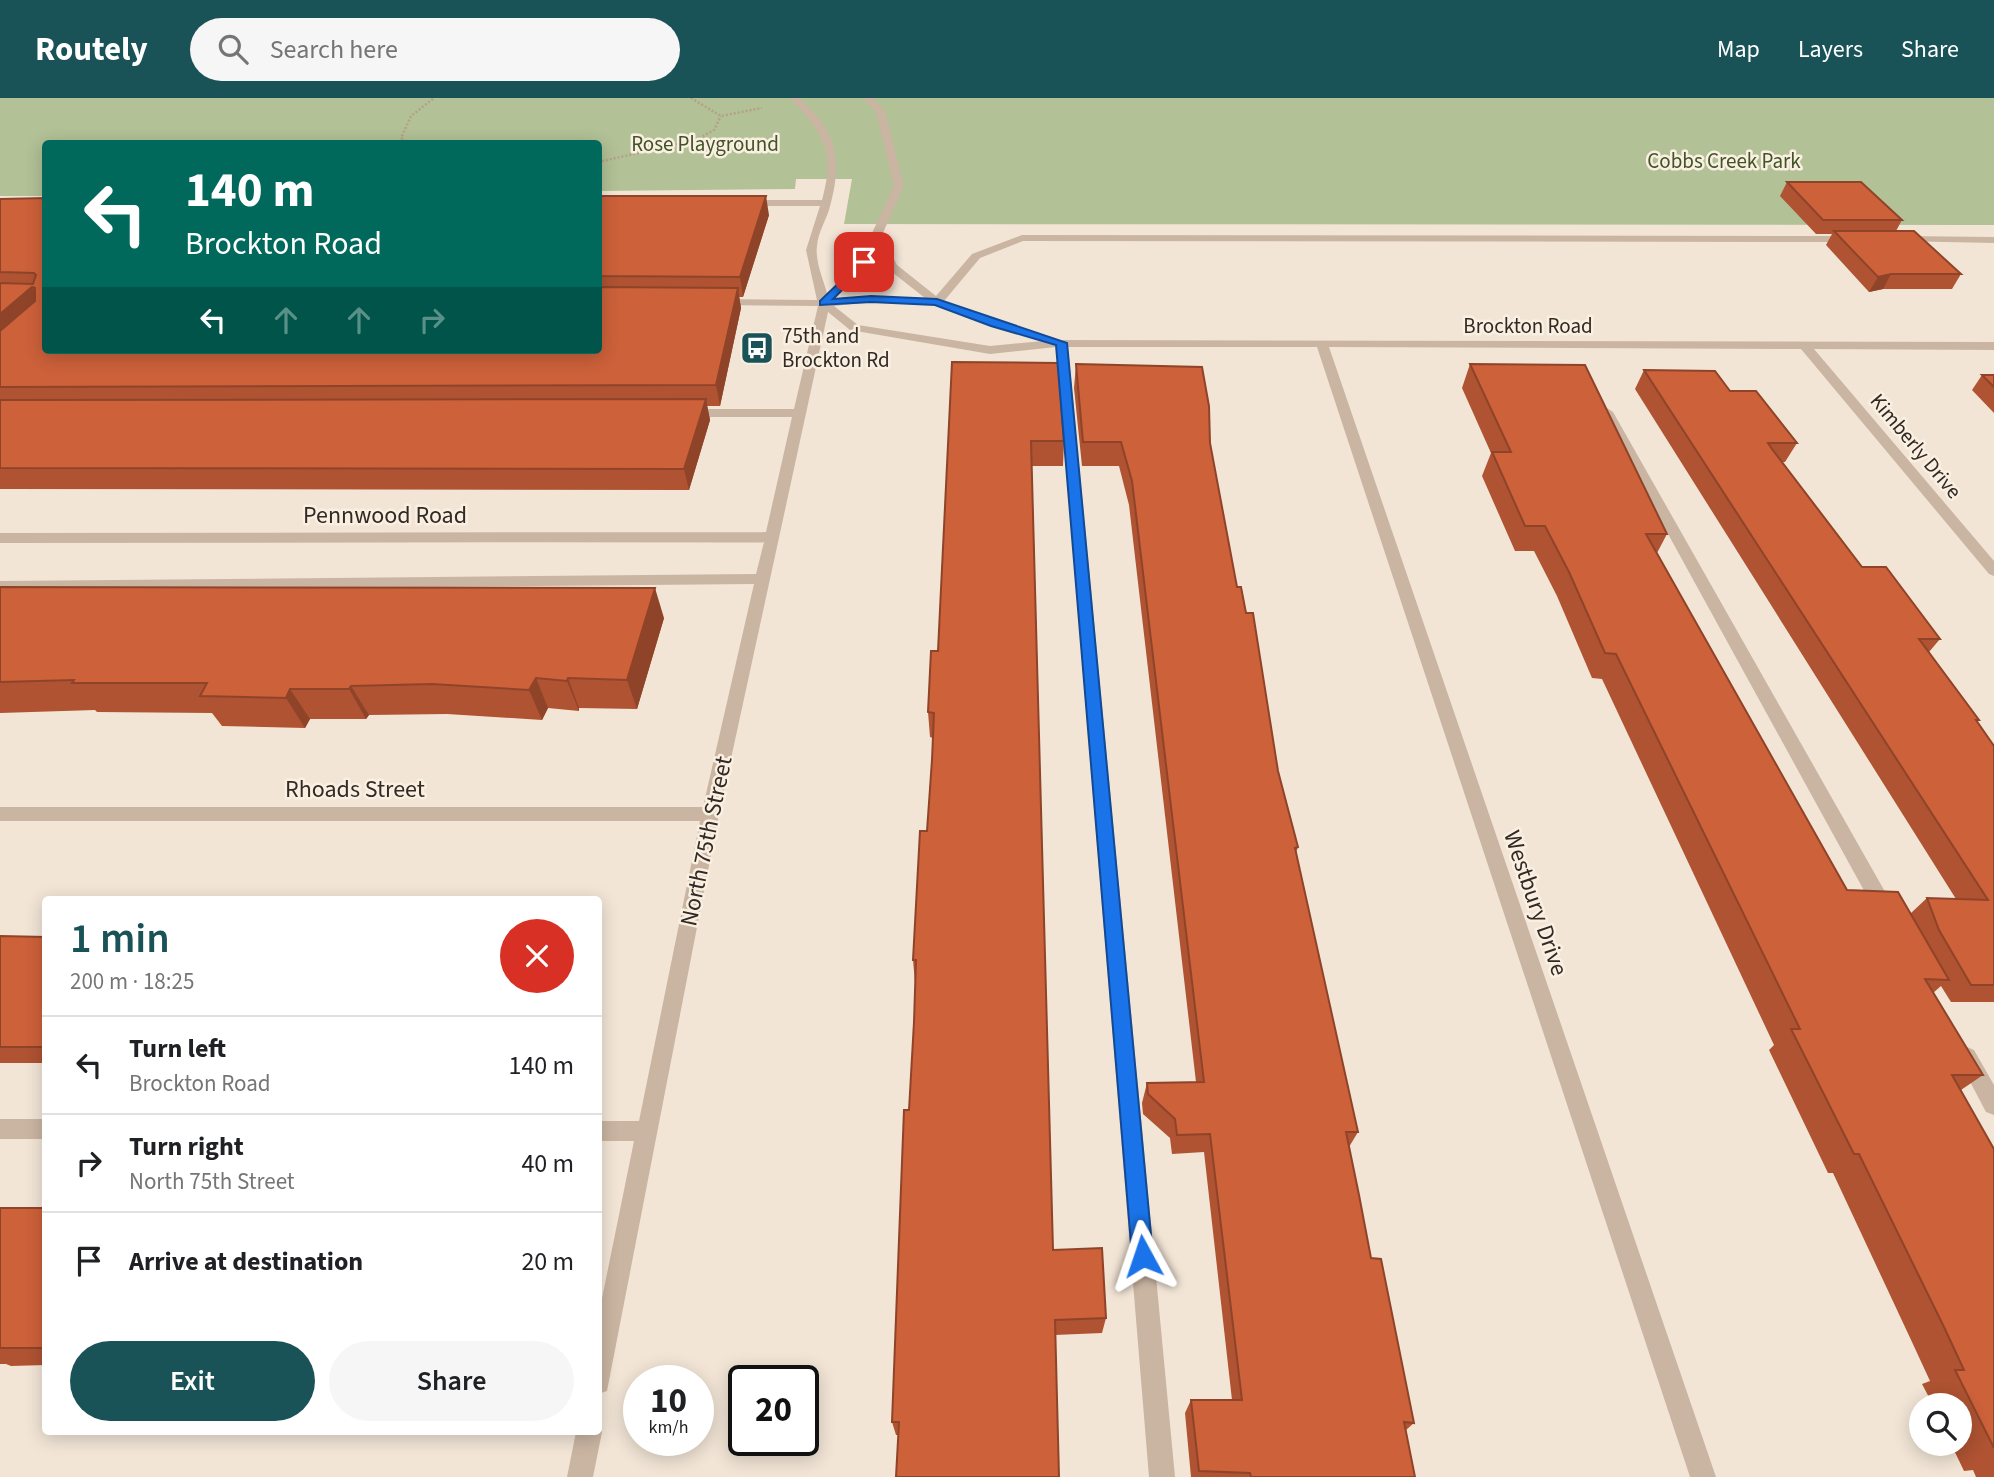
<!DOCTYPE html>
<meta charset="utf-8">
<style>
:root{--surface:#fff;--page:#f6f6f6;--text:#202124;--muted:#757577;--line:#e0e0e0;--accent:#195257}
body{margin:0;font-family:"Source Sans 3",sans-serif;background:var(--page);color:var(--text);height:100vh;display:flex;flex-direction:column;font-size:26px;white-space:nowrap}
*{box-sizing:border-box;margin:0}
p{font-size:23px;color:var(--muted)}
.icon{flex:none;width:38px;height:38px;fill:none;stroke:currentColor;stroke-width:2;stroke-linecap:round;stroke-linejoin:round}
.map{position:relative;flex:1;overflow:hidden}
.panel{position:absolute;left:42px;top:798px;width:560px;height:539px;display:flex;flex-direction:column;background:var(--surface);border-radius:7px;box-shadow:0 4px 18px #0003}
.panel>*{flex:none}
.banner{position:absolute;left:42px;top:42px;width:560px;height:214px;border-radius:7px;box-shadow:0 4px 18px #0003;background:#00695c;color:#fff;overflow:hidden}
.tools{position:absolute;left:1909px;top:1295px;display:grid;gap:14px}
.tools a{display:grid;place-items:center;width:63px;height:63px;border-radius:50%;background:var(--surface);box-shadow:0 4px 18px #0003;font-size:35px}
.speed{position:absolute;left:623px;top:1267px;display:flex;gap:14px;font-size:35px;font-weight:700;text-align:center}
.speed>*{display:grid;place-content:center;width:91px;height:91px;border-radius:50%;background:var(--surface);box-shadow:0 4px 18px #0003;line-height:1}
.speed small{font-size:18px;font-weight:400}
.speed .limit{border:4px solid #111;border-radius:10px;background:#fff;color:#111}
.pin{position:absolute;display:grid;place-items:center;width:60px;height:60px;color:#fff;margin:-30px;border-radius:14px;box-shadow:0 4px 10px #0006}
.me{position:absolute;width:77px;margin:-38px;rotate:355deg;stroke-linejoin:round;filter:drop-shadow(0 0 5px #0008)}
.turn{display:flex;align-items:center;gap:24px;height:147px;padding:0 28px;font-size:32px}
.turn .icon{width:91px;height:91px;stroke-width:2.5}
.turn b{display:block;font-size:49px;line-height:60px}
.lanes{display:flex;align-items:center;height:66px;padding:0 28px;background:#0003;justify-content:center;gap:35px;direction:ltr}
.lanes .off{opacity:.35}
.round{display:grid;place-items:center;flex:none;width:74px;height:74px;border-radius:37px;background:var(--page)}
.overview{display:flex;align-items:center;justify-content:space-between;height:119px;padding:0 28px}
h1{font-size:42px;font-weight:600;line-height:52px;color:var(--accent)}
.primary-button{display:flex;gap:14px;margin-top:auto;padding:14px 28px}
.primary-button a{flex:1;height:80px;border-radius:42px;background:var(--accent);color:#fff;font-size:28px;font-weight:600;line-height:80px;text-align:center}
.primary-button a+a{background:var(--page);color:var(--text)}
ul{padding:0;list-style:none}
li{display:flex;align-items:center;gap:21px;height:98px;padding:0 28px;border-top:2px solid var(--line)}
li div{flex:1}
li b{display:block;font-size:26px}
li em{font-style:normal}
header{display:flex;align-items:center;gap:42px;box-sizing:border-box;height:98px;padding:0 35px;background:var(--accent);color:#fff}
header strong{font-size:33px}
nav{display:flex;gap:38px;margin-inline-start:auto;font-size:24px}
.search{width:490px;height:63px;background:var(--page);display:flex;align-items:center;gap:18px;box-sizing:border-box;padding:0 24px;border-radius:38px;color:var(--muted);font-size:26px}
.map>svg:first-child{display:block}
.green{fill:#b2c196}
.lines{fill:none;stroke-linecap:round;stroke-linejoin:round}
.path{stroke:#b69f8c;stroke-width:2.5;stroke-dasharray:2 2;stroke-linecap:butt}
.minor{fill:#cab5a2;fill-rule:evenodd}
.wall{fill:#af5332}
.shaded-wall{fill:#8f4429}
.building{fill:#cc613a;stroke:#8f4429;stroke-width:2}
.route{fill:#1a73e8;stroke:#114b97;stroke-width:2}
.labels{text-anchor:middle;stroke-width:5;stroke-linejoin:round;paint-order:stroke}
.far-park-label{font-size:21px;fill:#425328;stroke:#faf0e2}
.far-street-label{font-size:21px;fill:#342a25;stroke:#faf0e2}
.far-poi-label{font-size:21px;fill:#342a25;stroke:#faf0e2;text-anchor:start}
.street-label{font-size:24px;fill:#342a25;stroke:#faf0e2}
</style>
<header>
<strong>Routely</strong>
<div class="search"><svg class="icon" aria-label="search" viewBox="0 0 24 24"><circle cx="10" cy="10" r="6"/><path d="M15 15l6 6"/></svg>Search here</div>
<nav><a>Map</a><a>Layers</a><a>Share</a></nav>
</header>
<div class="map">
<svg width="1994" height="1379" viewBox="0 0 1994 1379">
<rect width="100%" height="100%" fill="#f2e5d6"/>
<!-- green -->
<path class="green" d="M 0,0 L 1994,0 L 1994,127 L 844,126 L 852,81 L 796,81 L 795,91 L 599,93 L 598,46 L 46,46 L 45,98 L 0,98 Z"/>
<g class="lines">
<!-- path -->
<path class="path" d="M 691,0 L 721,18 L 762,10
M 409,46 L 401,40 L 411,18 L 434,0
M 598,64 L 696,42 L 714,32 L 721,18"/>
<!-- minor -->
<path class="minor" d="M 790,0 L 799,0 C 838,34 843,63 829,112 C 825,124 818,135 817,148 C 815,163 823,181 827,195 L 859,163 L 894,88 L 876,14 L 863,0 L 872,0 L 885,13 L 904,88 L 882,137 L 897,167 L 936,198 L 972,156 L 1022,137 L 1852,138 L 1857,141 L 1852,144 L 1023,143 L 980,160 L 944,203 L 1057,242 L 1994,244 L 1994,252 L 1814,251 L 1994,463 L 1994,478 L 1989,476 L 1801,251 L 1329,249 L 1716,1379 L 1690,1379 L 1317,249 L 1068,249 L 1175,1379 L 1149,1379 L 1056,249 L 990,256 L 850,232 L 828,214 L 719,716 L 607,1293 L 598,1296 L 598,1220 L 634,1043 L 598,1043 L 598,1023 L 639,1023 L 700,723 L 0,723 L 0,709 L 703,709 L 754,486 L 0,493 L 0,483 L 756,476 L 764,444 L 0,445 L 0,435 L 766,434 L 792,319 L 687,319 L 681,315 L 687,311 L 794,311 L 818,208 L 717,207 L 711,204 L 717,201 L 817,202 L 806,152 L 820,108 L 745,108 L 740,105 L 745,102 L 822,102 C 836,51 823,36 790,0 ZM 877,148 L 888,171 L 925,200 L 871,198 L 835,201 L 868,166 ZM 871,204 L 935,207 L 990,228 L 1043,243 L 990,248 L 858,227 L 834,208 Z
M 1901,138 L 1994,139 L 1994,145 L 1897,143 L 1896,141 Z
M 1607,310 L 1613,314 L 1892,806 L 1895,812 L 1892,818 L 1885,820 L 1878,818 L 1601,314 Z
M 1967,949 L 1974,952 L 1994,987 L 1994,1017 L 1986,1014 L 1957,959 L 1960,952 Z
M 0,1021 L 46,1021 L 46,1041 L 0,1041 Z
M 598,1326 L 602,1334 L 593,1379 L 567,1379 L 576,1334 L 598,1334 Z"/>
</g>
<!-- wall -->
<path class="wall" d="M 1787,84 L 1902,122 L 1896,133 L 1961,176 L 1952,191 L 1883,191 L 1869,194 L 1826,147 L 1832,136 L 1816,136 L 1780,98 Z
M 598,98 L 769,117 L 743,199 L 739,199 L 741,210 L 720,308 L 707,308 L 710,322 L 689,392 L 0,391 L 0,101 L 598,252 Z
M 952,264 L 1064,343 L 1063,368 L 1032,368 L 1053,1152 L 1106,1220 L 1102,1235 L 1055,1237 L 898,1337 L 896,1337 L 892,1324 L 914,924 L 915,885 L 913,862 L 927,733 L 933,640 L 930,639 L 928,614 L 938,553 Z
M 1076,266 L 1210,345 L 1237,489 L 1246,515 L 1278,673 L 1298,749 L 1296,754 L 1358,1034 L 1349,1049 L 1371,1160 L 1414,1325 L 1406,1332 L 1415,1379 L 1191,1379 L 1185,1315 L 1191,1302 L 1232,1302 L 1204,1054 L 1172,1056 L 1170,1040 L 1143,1016 L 1142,1005 L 1147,985 L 1196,984 L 1129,407 L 1119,368 L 1082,368 L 1074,290 Z
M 1470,266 L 1667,436 L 1657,455 L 1847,792 L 1911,815 L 1927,800 L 1956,801 L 1635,291 L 1644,272 L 1730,293 L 1797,345 L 1785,364 L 1782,364 L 1862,469 L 1940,541 L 1929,554 L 1979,622 L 1977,623 L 1994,648 L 1994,904 L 1951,904 L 1941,888 L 1933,895 L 1983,977 L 1961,992 L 1994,1051 L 1994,1379 L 1976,1379 L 1973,1372 L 1964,1373 L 1951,1346 L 1960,1346 L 1960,1307 L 1933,1307 L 1922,1286 L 1930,1283 L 1912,1244 L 1833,1075 L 1828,1075 L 1769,952 L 1774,947 L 1602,581 L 1592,580 L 1557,498 L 1534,453 L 1515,453 L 1482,378 L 1491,355 L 1462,290 Z
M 1982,277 L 1994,277 L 1994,315 L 1972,292 Z
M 0,489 L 664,520 L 637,611 L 579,610 L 579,613 L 548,610 L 542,622 L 447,616 L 369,617 L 366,621 L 310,621 L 305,630 L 222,628 L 212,615 L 97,614 L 95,612 L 0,615 Z
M 0,838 L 46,839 L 46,965 L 0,965 Z
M 0,1110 L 46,1110 L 46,1267 L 11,1268 L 6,1266 L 0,1266 Z"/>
<!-- shaded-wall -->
<path class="shaded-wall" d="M 766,98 L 769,117 L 743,199 L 740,179 Z
M 1891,176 L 1883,191 L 1869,194 L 1878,179 Z
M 32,189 L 44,209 L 0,248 L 0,216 Z
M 738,190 L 741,210 L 720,308 L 716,287 Z
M 706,301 L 710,322 L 689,392 L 684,371 Z
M 655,490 L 664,520 L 637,611 L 627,582 Z
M 536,580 L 548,610 L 542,622 L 529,592 Z
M 568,580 L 579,610 L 579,613 L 567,583 Z
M 351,588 L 369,617 L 366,621 L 349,591 Z
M 290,591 L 310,621 L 305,630 L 286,600 Z"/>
<!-- building -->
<path class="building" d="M 1787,84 L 1861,84 L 1902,122 L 1823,122 Z
M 598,98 L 766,98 L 740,179 L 598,178 Z
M 46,100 L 46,252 L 598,252 L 598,189 L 738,190 L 716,287 L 0,289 L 0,233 L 35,203 L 35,190 L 32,189 L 0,216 L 0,185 L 33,186 L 36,177 L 34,175 L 0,174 L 0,101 Z
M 1834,133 L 1914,133 L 1961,176 L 1891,176 L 1878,179 Z
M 952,264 L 1058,265 L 1064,343 L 1031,343 L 1053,1152 L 1102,1150 L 1106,1220 L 1055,1222 L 1059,1379 L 896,1379 L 899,1324 L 892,1324 L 904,1012 L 909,1012 L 914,924 L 916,862 L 913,862 L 920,733 L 927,733 L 932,662 L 934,615 L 928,614 L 931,553 L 938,553 Z
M 1076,266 L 1202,269 L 1209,308 L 1210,345 L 1237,489 L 1241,489 L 1246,515 L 1253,515 L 1278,673 L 1298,749 L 1295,750 L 1358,1034 L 1346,1034 L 1359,1097 L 1371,1160 L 1381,1161 L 1414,1325 L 1404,1324 L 1415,1379 L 1251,1379 L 1250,1375 L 1199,1373 L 1191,1302 L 1242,1302 L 1210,1036 L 1177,1037 L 1175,1021 L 1148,996 L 1147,985 L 1204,984 L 1132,383 L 1121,344 L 1083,344 Z
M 1470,266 L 1585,267 L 1667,436 L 1646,436 L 1847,792 L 1898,794 L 1949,882 L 1925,881 L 1983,977 L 1952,977 L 1994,1051 L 1994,1350 L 1955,1272 L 1964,1272 L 1944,1229 L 1859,1056 L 1854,1056 L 1791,931 L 1800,931 L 1616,556 L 1605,555 L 1569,474 L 1545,428 L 1525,428 L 1492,354 L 1511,354 Z
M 1644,272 L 1715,273 L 1730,293 L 1756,293 L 1797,345 L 1768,345 L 1772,351 L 1862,469 L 1886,469 L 1940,541 L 1919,541 L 1979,622 L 1976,622 L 1994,648 L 1994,887 L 1971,887 L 1939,832 L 1927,800 L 1988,802 Z
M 1982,277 L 1994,277 L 1994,289 Z
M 706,301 L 684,371 L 0,370 L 0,302 Z
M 0,489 L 655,490 L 627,582 L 568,580 L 567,583 L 536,580 L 529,592 L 432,586 L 351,588 L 349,591 L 290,591 L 286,600 L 200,598 L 207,585 L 72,585 L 74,582 L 0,584 Z
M 0,838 L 46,839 L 46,949 L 0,949 Z
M 0,1110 L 46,1110 L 46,1250 L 0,1250 Z"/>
<!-- route -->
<path class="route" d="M 864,161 L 868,162 L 868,166 L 833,201 L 871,198 L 937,201 L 1067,245 L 1153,1158 L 1150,1165 L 1143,1168 L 1135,1165 L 1132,1158 L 1056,247 L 991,228 L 935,207 L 871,204 L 820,207 L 820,203 Z"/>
<!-- icons -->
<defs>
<symbol id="bus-square" viewBox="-11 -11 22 22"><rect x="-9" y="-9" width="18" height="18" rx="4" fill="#195257" stroke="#faf0e2"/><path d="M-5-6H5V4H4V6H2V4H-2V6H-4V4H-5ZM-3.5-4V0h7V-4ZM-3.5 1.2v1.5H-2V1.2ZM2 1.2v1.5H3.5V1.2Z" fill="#fff"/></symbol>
</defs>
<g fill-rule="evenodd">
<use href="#bus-square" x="738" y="231" width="38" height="38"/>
</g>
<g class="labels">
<!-- far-park labels -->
<g class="far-park-label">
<text x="705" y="53">Rose Playground</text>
<text x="1724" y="70">Cobbs Creek Park</text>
</g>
<!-- far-street labels -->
<g class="far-street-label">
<text x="1528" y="235">Brockton Road</text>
<text transform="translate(1916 348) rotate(50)" y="7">Kimberly Drive</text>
</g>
<!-- far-poi labels -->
<g class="far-poi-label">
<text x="782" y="245">75th and<tspan x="782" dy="24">Brockton Rd</tspan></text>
</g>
<!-- street labels -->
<g class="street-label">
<text x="385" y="425">Pennwood Road</text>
<text x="355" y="699">Rhoads Street</text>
<text transform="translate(706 743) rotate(-78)" y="8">North 75th Street</text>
<text transform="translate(1536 805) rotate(71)" y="8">Westbury Drive</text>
</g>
</g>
</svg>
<div class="tools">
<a><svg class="icon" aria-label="search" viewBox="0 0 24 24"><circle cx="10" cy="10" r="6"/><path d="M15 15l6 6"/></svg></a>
</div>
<div class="speed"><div>10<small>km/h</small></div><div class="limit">20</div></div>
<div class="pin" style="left:864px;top:164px;background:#d93025"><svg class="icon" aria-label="arrive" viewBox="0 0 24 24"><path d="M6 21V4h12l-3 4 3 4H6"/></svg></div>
<svg class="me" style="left:1143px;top:1158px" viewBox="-20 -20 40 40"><path d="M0-17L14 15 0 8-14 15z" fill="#1a73e8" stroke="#fff" stroke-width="4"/></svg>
<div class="banner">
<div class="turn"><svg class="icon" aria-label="left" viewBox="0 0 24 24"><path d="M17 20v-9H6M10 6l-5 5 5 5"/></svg><div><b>140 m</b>Brockton Road</div></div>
<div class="lanes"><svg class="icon" aria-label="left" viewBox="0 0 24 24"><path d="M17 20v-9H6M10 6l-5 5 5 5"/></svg><svg class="icon off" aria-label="ahead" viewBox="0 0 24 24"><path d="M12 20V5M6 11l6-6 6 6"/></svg><svg class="icon off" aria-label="ahead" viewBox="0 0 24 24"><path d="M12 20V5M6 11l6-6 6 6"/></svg><svg class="icon off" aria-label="right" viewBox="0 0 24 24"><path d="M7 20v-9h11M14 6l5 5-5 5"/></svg></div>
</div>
<section class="panel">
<div class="overview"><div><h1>1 min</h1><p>200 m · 18:25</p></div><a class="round" style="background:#d93025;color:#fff"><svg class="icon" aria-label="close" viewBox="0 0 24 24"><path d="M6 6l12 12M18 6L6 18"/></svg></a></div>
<ul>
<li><svg class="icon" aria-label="left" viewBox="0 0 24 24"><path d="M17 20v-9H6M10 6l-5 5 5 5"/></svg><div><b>Turn left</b><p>Brockton Road</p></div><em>140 m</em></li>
<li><svg class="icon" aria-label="right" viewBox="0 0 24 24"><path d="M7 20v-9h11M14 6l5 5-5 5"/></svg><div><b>Turn right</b><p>North 75th Street</p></div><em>40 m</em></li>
<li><svg class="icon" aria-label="arrive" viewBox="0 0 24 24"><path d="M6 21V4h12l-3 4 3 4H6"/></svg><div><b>Arrive at destination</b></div><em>20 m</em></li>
</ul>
<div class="primary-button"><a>Exit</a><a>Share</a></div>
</section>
</div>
